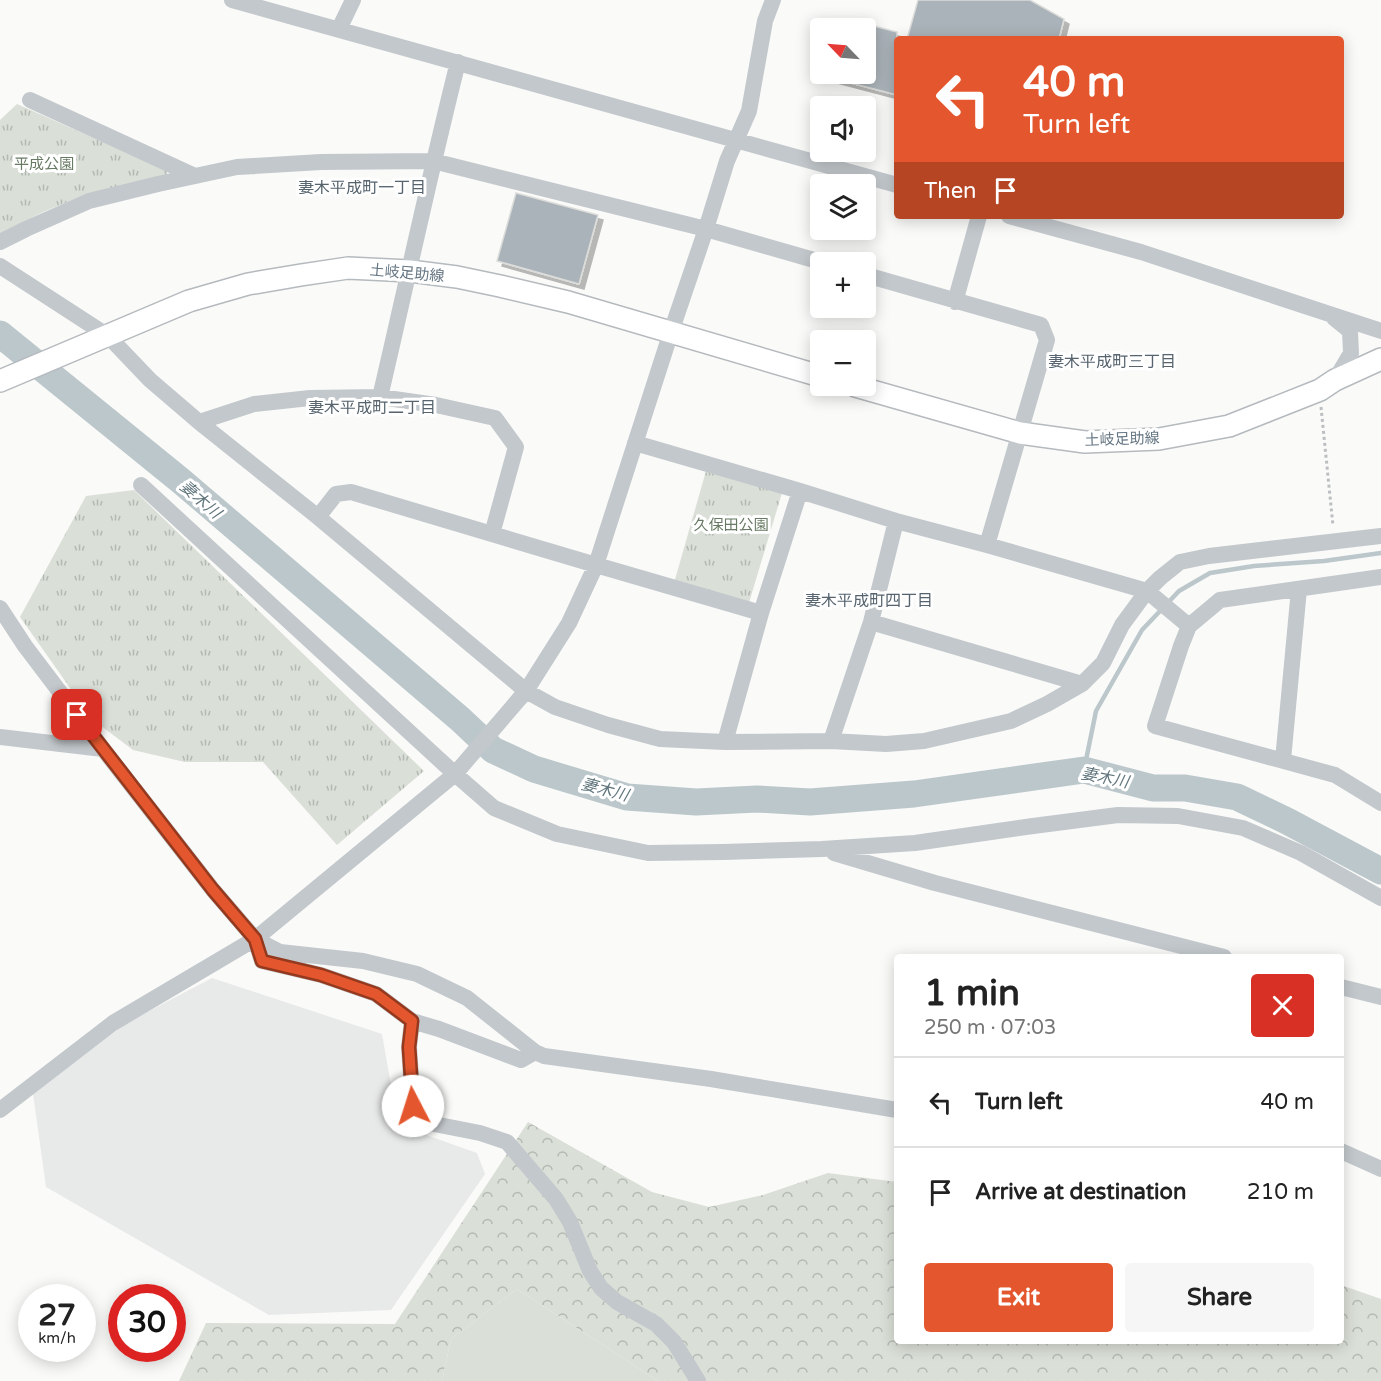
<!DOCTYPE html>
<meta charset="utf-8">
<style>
:root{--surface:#fff;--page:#f6f6f6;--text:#222;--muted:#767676;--line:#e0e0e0;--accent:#e4572e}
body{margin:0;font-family:"Varela Round","Noto Sans JP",sans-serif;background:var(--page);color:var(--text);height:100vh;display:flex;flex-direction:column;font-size:22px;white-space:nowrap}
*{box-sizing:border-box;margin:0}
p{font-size:20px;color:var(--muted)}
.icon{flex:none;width:33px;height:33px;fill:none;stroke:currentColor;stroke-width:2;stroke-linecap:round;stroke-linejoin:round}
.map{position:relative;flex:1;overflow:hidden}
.details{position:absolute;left:894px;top:954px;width:450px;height:390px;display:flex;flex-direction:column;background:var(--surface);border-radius:6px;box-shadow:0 3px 15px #0003}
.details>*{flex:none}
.banner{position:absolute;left:894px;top:36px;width:450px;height:183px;border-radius:6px;box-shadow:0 3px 15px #0003;background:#e4572e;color:#fff;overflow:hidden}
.needle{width:39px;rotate:295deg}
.fabs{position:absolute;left:810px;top:18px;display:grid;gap:12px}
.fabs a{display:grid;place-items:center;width:66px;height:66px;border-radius:6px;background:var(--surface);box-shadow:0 3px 15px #0003;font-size:30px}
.speed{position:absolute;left:18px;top:1284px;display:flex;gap:12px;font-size:30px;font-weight:700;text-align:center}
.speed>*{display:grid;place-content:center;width:78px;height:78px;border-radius:50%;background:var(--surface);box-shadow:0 3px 15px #0003;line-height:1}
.speed small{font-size:15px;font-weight:400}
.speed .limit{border:9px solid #d22;background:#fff;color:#111}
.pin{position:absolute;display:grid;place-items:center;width:51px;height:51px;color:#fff;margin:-26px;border-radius:12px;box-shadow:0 3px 9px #0006}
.me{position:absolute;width:66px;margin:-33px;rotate:355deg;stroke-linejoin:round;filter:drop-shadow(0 0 4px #0008)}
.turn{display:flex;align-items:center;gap:21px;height:126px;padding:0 30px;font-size:27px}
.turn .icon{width:78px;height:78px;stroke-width:2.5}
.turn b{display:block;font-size:42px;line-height:51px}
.then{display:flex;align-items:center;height:57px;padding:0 30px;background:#0003;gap:12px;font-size:22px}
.round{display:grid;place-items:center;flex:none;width:63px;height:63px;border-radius:6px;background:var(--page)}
.head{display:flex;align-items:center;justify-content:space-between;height:102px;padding:0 30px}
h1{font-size:36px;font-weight:800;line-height:45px}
.action{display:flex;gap:12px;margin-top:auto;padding:12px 30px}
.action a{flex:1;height:69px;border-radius:6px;background:var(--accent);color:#fff;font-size:24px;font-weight:800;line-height:69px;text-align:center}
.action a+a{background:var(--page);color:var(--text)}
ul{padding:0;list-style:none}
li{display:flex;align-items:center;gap:18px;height:90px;padding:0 30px;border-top:2px solid var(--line)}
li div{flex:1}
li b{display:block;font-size:22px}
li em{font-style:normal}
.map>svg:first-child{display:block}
.built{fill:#e8e9e9}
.grass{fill:url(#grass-tufts)}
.forest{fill:url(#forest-crowns)}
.pitch{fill:#dadfd7}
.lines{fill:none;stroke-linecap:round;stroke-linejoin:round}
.stream{stroke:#bbc7cb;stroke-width:4.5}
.river{stroke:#bbc7cb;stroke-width:27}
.building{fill:#aab3b9;stroke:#dcdcda;stroke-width:1.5;filter:url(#shadow)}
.major-casing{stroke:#b5babe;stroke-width:24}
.path{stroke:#bbbfc2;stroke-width:3;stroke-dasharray:3 3;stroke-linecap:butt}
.minor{stroke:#c3c8cc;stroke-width:16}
.major{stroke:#fff;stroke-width:21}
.route-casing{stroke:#94391e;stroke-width:15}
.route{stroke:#e4572e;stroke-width:10}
.labels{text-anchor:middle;stroke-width:6;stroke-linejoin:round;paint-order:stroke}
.park-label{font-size:15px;fill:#687a64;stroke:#fff}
.street-label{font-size:15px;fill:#657683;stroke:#fff}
.neighbourhood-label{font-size:16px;fill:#57646e;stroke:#fff}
.water-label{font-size:16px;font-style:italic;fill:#60757c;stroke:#fff}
</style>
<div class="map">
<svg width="1381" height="1381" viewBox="0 0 1381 1381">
<defs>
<pattern id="grass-tufts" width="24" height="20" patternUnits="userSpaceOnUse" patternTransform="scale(1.5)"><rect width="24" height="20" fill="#dadfd7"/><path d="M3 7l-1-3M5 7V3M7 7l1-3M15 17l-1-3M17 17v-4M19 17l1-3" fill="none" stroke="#b4b9b4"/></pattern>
<pattern id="forest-crowns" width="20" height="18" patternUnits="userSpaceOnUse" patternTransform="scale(1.5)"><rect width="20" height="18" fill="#dadfd7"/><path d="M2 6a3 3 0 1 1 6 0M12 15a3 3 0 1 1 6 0" fill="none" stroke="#b4b9b4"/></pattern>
<filter id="shadow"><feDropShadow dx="5" dy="5" stdDeviation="0" flood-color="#0004"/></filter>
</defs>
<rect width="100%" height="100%" fill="#fafaf8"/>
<!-- built -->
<path class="built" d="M 212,978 L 382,1034 L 398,1125 L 477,1153 L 485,1174 L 391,1310 L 269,1315 L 46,1187 L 33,1094 L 128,1022 Z"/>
<!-- grass -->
<path class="grass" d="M 17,104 L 168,171 L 166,175 L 84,195 L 43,212 L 0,234 L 0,120 Z
M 706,471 L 782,493 L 748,606 L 674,583 Z
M 134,490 L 424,771 L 337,845 L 263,762 L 185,762 L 133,750 L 92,719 L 20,617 L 86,496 Z"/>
<!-- forest -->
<path class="forest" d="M 528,1122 L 652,1192 L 709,1207 L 763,1195 L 828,1173 L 897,1182 L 897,1341 L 1341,1341 L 1341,1285 L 1381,1299 L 1381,1381 L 658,1381 L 517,1289 L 451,1339 L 442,1381 L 179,1381 L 206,1323 L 395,1324 Z"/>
<!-- pitch -->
<path class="pitch" d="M 517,1289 L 658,1381 L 442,1381 L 451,1339 Z"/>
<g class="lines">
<!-- stream -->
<path class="stream" d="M 1084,770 L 1096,711 L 1142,630 L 1179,591 L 1210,573 L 1254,566 L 1324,561 L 1381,553"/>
<!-- river -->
<path class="river" d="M 0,334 L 181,481 L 460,719 L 493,750 L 534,769 L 627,797 L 696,802 L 757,799 L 810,802 L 914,794 L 1084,770 L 1153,788 L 1185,788 L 1237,797 L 1287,821 L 1381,871"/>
</g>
<!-- building -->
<path class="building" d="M 918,0 L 1030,0 L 1064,19 L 1059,39 L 907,39 Z
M 866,24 L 897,32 L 897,95 L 832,78 L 832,74 L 866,74 Z
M 516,193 L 598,215 L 579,284 L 497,261 Z"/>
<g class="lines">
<defs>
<path id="major" d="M 0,381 L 189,301 L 248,284 L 301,275 L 348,268 L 410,271 L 457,277 L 500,286 L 568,302 L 820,376
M 855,386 L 1020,433 L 1085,442 L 1159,439 L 1229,426 L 1320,390 L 1335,380 L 1381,359"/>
</defs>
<!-- major casing -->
<use href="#major" class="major-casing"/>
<!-- path -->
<path class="path" d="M 1321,407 L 1333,526"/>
<!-- minor -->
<path class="minor" d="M 232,0 L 897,185
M 339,29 L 353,0
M 30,100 L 195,176
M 1009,216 L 1141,252 L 1381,331
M 0,242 L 26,229 L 89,201 L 158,184 L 237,167 L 321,162 L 433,161 L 706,229 L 821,262
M 0,266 L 108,336 L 150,380 L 199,422 L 318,517 L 526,691 L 555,707 L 608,725 L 660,739 L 725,742 L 831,741 L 886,744 L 924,741 L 1011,721 L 1047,704 L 1082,684 L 1103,663 L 1122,625 L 1147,591 L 1160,578 L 1180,562 L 1209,556 L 1381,536
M 866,275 L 1041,325 L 1047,340 L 987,545
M 955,302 L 979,216
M 1334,318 L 1350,331 L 1351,353 L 1335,380
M 380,397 C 406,286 430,173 458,62
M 199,422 L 254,404 L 310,398 L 380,397 L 436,405 L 495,418 L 516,447 L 492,534
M 635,443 L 800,491 L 896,521 L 987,545 L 1147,591 L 1189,626
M 141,485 L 455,774 L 494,808 L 557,834 L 648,853 L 723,852 L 822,849 L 915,843 L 1033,826 L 1118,815 L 1178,816 L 1243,828 L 1301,853 L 1381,898
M 318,517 L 336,494 L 351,492 L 596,565 L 761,613
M 1381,577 L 1220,600 L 1189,626 L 1181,646 L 1155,726 L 1335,775 L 1381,803
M 0,608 L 25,646 L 103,749 L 213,890 L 255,939 L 262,961 L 321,975 L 376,994 L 412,1021 L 439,1029 L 521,1060 L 535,1052 L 544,1056 L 711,1079 L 897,1110
M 871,622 L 1082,684
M 0,737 L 103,749
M 831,741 L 871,622 L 896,521
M 725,742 L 761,613 L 800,491
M 1283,760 L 1299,589
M 834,853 L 935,883 L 1224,957
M 255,939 L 280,952 L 363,961 L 417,974 L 467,998 L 535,1052
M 1341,987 L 1381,997
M 412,1021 L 409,1047 L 413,1106 L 424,1122 L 480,1133 L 507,1142 L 556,1199 L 570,1222 L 590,1271 L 601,1288 L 617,1302 L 656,1324 L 674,1342 L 698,1381
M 0,1110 L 113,1023 L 255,939 L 455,774 L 526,691 L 569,623 L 596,565 L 671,332 L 706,229 L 727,161 L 749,111 L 765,21 L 773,0
M 1341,1151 L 1381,1169"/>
<!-- major -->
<use href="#major" class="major"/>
</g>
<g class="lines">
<defs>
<path id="route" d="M 77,715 L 213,890 L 255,939 L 262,961 L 321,975 L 376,994 L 412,1021 L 409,1047 L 413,1106"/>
</defs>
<!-- route casing -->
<use href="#route" class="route-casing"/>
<!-- route -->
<use href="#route" class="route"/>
</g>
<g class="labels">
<!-- park labels -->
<g class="park-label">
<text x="44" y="169">平成公園</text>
<text x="731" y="530">久保田公園</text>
</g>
<!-- street labels -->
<g class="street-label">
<text transform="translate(407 273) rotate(5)" y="5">土岐足助線</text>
<text transform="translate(1122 439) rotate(-2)" y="5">土岐足助線</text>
</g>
<!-- neighbourhood labels -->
<g class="neighbourhood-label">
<text x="362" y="193">妻木平成町一丁目</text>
<text x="1112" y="367">妻木平成町三丁目</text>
<text x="372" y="413">妻木平成町二丁目</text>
<text x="869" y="606">妻木平成町四丁目</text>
</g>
<!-- water labels -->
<g class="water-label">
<text transform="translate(201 499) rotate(41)" y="6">妻木川</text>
<text transform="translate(1105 777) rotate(11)" y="6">妻木川</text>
<text transform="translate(605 789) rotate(15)" y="6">妻木川</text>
</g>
</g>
</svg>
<div class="fabs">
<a><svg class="needle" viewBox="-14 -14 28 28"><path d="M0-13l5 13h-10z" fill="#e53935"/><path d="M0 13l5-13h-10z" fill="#767676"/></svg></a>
<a><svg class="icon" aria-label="sound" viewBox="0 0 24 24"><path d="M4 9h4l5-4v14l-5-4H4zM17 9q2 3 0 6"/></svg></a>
<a><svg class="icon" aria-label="layers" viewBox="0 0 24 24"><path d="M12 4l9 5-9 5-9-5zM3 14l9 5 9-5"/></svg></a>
<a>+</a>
<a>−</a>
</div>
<div class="speed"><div>27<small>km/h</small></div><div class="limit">30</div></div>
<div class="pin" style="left:77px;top:715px;background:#d93025"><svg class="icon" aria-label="arrive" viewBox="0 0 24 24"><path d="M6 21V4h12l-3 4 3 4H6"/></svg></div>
<svg class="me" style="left:413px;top:1106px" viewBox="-20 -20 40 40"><circle r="19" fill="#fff"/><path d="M0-13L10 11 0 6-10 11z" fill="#e4572e"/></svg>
<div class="banner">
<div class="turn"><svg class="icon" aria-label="left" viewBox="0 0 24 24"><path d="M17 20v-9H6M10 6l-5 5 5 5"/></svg><div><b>40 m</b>Turn left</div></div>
<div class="then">Then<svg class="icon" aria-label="arrive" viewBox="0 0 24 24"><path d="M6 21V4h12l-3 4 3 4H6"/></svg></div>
</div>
<section class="details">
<div class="head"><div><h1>1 min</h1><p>250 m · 07:03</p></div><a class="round" style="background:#d93025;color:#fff"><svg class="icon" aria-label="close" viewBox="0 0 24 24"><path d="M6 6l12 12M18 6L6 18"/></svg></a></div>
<ul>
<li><svg class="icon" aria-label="left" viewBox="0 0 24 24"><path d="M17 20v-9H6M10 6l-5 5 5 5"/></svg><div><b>Turn left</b></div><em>40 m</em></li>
<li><svg class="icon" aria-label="arrive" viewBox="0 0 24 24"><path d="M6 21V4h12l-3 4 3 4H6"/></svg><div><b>Arrive at destination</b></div><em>210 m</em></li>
</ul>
<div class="action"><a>Exit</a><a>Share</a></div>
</section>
</div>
